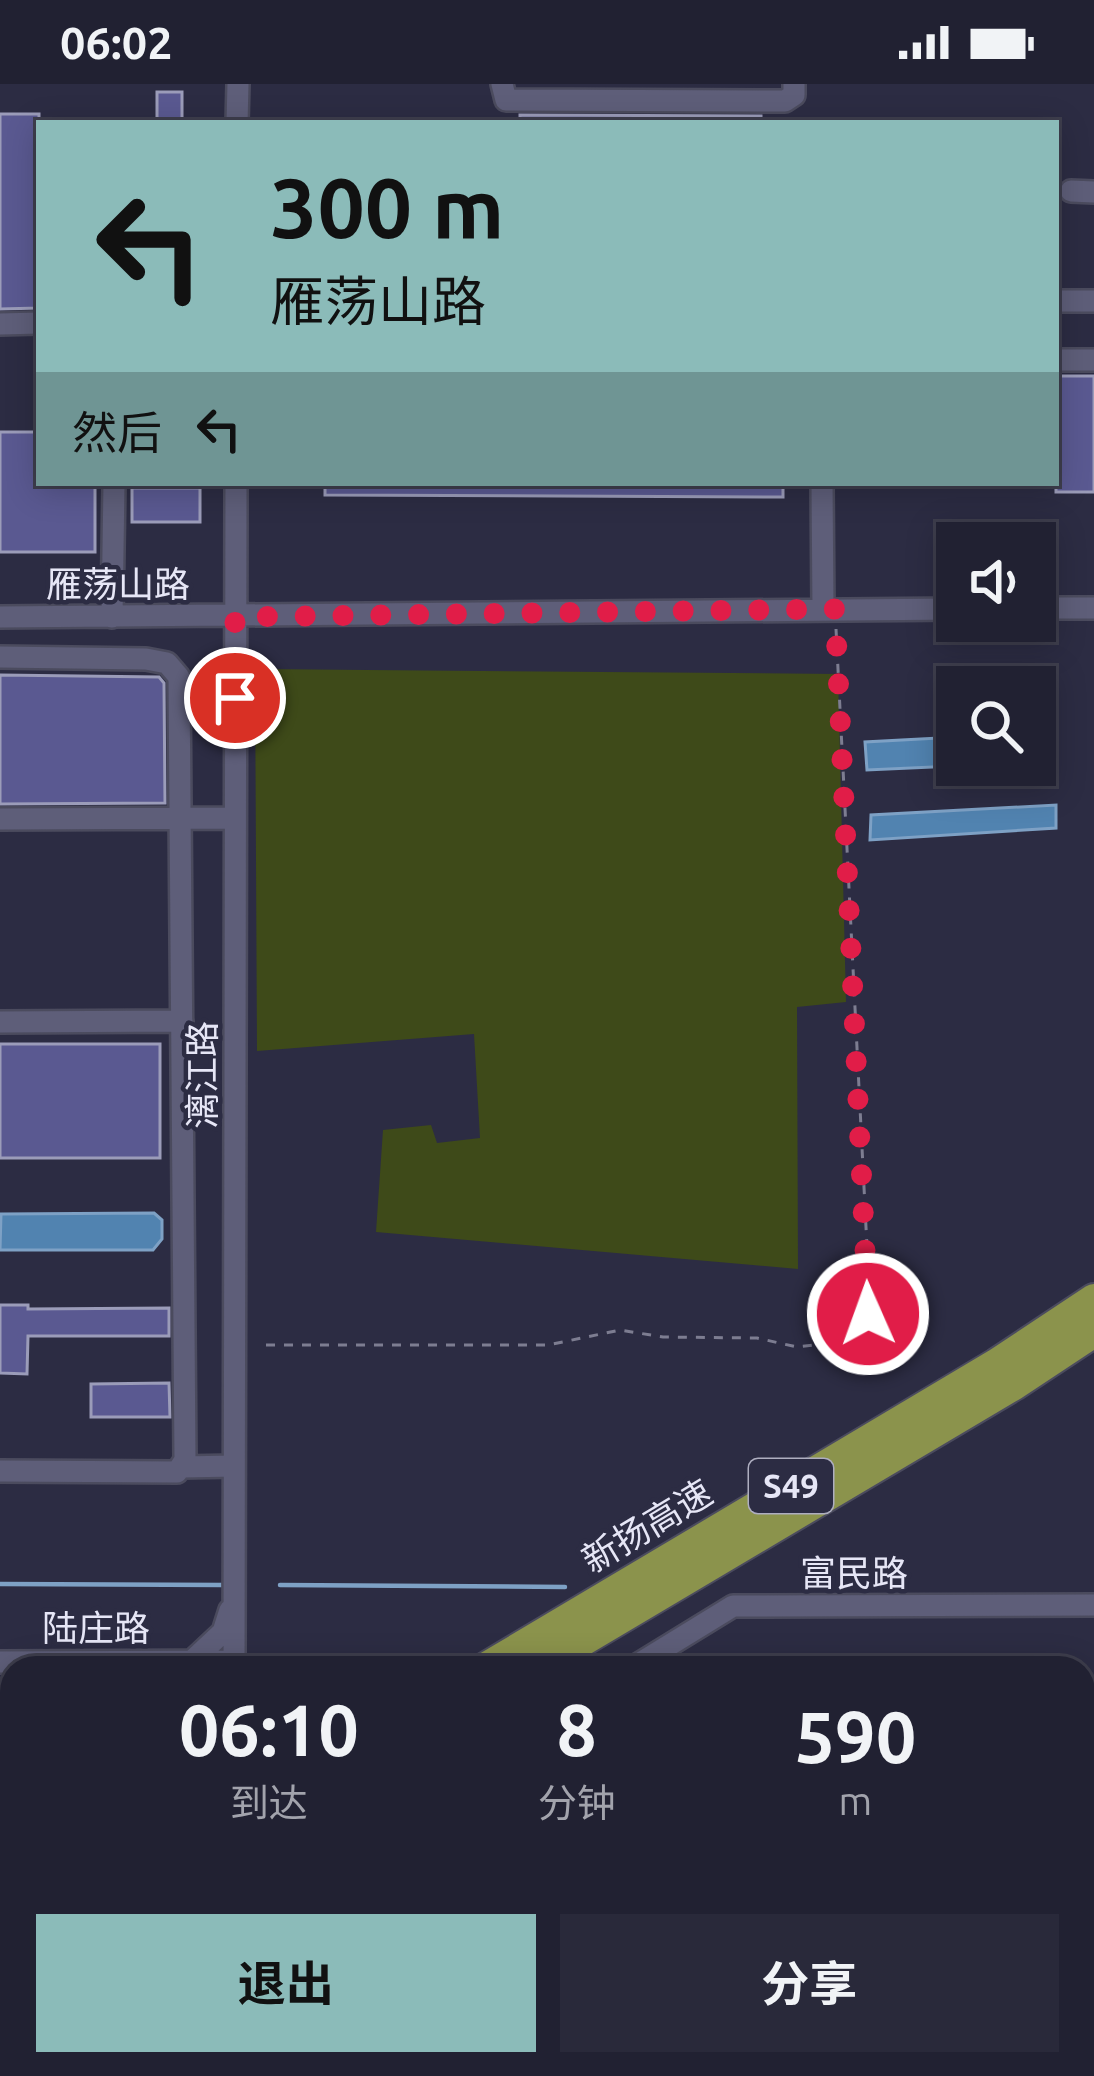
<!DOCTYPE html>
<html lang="zh">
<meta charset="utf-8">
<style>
:root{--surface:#212132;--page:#29293a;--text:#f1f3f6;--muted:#a2a3ac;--line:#3e3e4d;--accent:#8bbbb9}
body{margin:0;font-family:Ubuntu,"Noto Sans SC",sans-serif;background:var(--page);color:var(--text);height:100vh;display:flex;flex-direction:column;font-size:45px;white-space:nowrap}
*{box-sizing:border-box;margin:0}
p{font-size:39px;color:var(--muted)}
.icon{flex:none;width:66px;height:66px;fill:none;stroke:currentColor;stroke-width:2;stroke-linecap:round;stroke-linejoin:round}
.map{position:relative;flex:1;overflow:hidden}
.panel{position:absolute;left:0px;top:1572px;width:1095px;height:420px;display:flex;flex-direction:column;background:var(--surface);border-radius:36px 36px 0 0;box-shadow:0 6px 30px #0003,0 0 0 3px var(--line)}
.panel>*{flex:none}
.hud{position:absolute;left:36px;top:36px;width:1023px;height:366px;border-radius:0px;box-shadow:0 6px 30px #0003,0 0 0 3px var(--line);background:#8bbbb9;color:#111;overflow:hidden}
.controls{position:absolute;left:936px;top:438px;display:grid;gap:24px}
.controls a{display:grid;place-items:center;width:120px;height:120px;border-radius:0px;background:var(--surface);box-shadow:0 6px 30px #0003,0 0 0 3px var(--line);font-size:60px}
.pin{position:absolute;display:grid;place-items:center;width:102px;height:102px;color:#fff;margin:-51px;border:6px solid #fff;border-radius:50%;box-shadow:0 3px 12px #0007}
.me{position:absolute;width:132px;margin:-66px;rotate:358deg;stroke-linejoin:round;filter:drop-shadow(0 0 9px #0008)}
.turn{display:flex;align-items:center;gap:42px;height:252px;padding:0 36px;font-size:54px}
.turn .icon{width:156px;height:156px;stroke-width:2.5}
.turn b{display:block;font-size:84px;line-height:102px}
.then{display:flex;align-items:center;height:114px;padding:0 36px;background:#0003;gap:24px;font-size:45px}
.eta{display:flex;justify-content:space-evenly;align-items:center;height:204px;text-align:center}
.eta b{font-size:72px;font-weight:700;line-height:84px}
.primary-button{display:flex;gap:24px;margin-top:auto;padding:24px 36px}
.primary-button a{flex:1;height:138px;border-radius:0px;background:var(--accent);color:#111;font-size:48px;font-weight:700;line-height:138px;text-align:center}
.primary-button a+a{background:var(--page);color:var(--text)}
.status{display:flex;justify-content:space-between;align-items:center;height:84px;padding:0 60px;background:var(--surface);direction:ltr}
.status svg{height:33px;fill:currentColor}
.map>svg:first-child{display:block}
.green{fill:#3e4a19}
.water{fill:#5183b0;stroke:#7ea1c5;stroke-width:3}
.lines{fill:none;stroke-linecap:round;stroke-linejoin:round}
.stream{stroke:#7ea1c5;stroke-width:4.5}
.building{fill:#5a5991;stroke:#9b9cb9;stroke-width:3}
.minor-casing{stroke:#4b4b5e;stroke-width:26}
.highway-casing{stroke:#4b4b5e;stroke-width:34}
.path{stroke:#7d7d91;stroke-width:3;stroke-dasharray:9 9;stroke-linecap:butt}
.minor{stroke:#5e5e79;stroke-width:21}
.highway{stroke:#8b934c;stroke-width:30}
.route{stroke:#e11d48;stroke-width:21;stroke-dasharray:0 37.8}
.labels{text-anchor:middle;stroke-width:9;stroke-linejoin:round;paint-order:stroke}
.shield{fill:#2c2c43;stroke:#aeaec0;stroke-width:3}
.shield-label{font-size:33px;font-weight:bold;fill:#e6e6f6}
.street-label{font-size:36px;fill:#e6e6f6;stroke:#2c2c43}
</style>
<div class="status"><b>06:02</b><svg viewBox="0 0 49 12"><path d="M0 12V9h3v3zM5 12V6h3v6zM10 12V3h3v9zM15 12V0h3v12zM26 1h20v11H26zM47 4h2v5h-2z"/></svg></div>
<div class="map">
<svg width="1094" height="1992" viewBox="0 0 1094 1992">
<rect width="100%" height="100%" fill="#2c2c43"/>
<!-- green -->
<path class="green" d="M 255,585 L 838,590 L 846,918 L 797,923 L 798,1185 L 376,1148 L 383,1046 L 431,1041 L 437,1059 L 480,1054 L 474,950 L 257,967 Z"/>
<!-- water -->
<path class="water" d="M 957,653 L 957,681 L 977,681 L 867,686 L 865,658 Z
M 1056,721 L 1056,744 L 870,756 L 871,731 Z
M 154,1129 L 162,1136 L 162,1155 L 153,1166 L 0,1166 L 1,1130 Z"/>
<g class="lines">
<!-- stream -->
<path class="stream" d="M 0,1500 L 223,1501
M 280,1501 L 565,1503"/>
</g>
<!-- building -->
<path class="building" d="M 157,8 L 182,8 L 182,39 L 157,39 Z
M 0,30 L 39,30 L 39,224 L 0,225 Z
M 520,31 L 761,32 L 761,39 L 520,39 Z
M 1056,292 L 1094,292 L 1094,408 L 1056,408 Z
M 0,348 L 39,348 L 39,399 L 95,399 L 95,468 L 0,468 Z
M 325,399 L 783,399 L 783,413 L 325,411 Z
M 132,404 L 200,404 L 200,438 L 132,438 Z
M 0,591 L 159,593 L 164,599 L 165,719 L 0,720 Z
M 0,960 L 160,960 L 160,1074 L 0,1074 Z
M 0,1221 L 28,1221 L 28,1225 L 169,1224 L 169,1252 L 28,1252 L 27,1290 L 0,1289 Z
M 169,1299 L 170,1333 L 91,1333 L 91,1300 Z"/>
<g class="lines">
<defs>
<path id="minor" d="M 502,0 L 506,16 L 785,17 L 794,11 L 794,0
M 237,39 L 238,0
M 1071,107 L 1094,108
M 1056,217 L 1094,217
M 0,240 L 39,239
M 1056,276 L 1094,276
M 822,399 L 823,525
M 1035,524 L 1094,524
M 0,533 L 957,525
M 112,533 L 114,399
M 0,573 L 146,575 L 167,579 L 179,593 L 185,1376 L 177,1388 L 0,1387
M 0,735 L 235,734
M 0,938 L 182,937
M 182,1383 L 234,1382
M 192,1577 L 223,1548 L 230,1526
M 0,1578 L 234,1577 L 244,1584
M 234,1584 L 236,399
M 632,1584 L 733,1522 L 1094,1521
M 0,1932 L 12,1926
M 239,1992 L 243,1980"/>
<path id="highway" d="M 485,1584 L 996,1280 L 1094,1215
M 537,1584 L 1014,1301 L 1094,1248
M 0,1833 L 12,1827
M 0,1869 L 12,1863"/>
</defs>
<!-- minor casing -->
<use href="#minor" class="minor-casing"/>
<!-- highway casing -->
<use href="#highway" class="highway-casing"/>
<!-- path -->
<path class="path" d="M 266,1261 L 548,1261 L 620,1246 L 663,1253 L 757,1254 L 797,1263 L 832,1259 L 862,1245 L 869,1203 L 836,545"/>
<!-- minor -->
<use href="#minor" class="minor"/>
<!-- highway -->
<use href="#highway" class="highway"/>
</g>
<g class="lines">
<!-- route -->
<path class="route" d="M 235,614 L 235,533 L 835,525 L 868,1230"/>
</g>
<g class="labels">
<!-- shield labels -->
<rect class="shield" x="749" y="1375" width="84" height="54" rx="9"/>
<g class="shield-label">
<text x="791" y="1414">S49</text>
</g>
<!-- street labels -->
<g class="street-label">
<text x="118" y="513">雁荡山路</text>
<text transform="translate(202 991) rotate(-90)" y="13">漓江路</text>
<text transform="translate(647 1442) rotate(-31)" y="13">新扬高速</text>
<text x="854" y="1502">富民路</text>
<text x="96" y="1557">陆庄路</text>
</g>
</g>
</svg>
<div class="controls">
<a><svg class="icon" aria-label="sound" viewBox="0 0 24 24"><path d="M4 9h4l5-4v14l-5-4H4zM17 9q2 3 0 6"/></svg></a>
<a><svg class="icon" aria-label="search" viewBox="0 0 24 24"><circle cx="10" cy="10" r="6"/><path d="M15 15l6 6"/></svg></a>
</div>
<div class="pin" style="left:235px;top:614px;background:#d93025"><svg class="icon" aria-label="arrive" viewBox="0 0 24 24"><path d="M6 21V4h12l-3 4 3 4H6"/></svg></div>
<svg class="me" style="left:868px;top:1230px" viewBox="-20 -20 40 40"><circle r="17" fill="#e11d48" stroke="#fff" stroke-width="3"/><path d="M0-11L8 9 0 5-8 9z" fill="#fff"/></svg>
<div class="hud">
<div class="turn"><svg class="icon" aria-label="left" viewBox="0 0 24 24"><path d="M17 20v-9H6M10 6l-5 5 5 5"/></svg><div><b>300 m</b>雁荡山路</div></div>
<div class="then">然后<svg class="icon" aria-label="left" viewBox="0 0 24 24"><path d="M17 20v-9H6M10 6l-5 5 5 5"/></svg></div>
</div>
<section class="panel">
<div class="eta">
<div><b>06:10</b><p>到达</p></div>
<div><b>8</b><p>分钟</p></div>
<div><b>590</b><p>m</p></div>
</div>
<div class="primary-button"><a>退出</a><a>分享</a></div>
</section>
</div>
